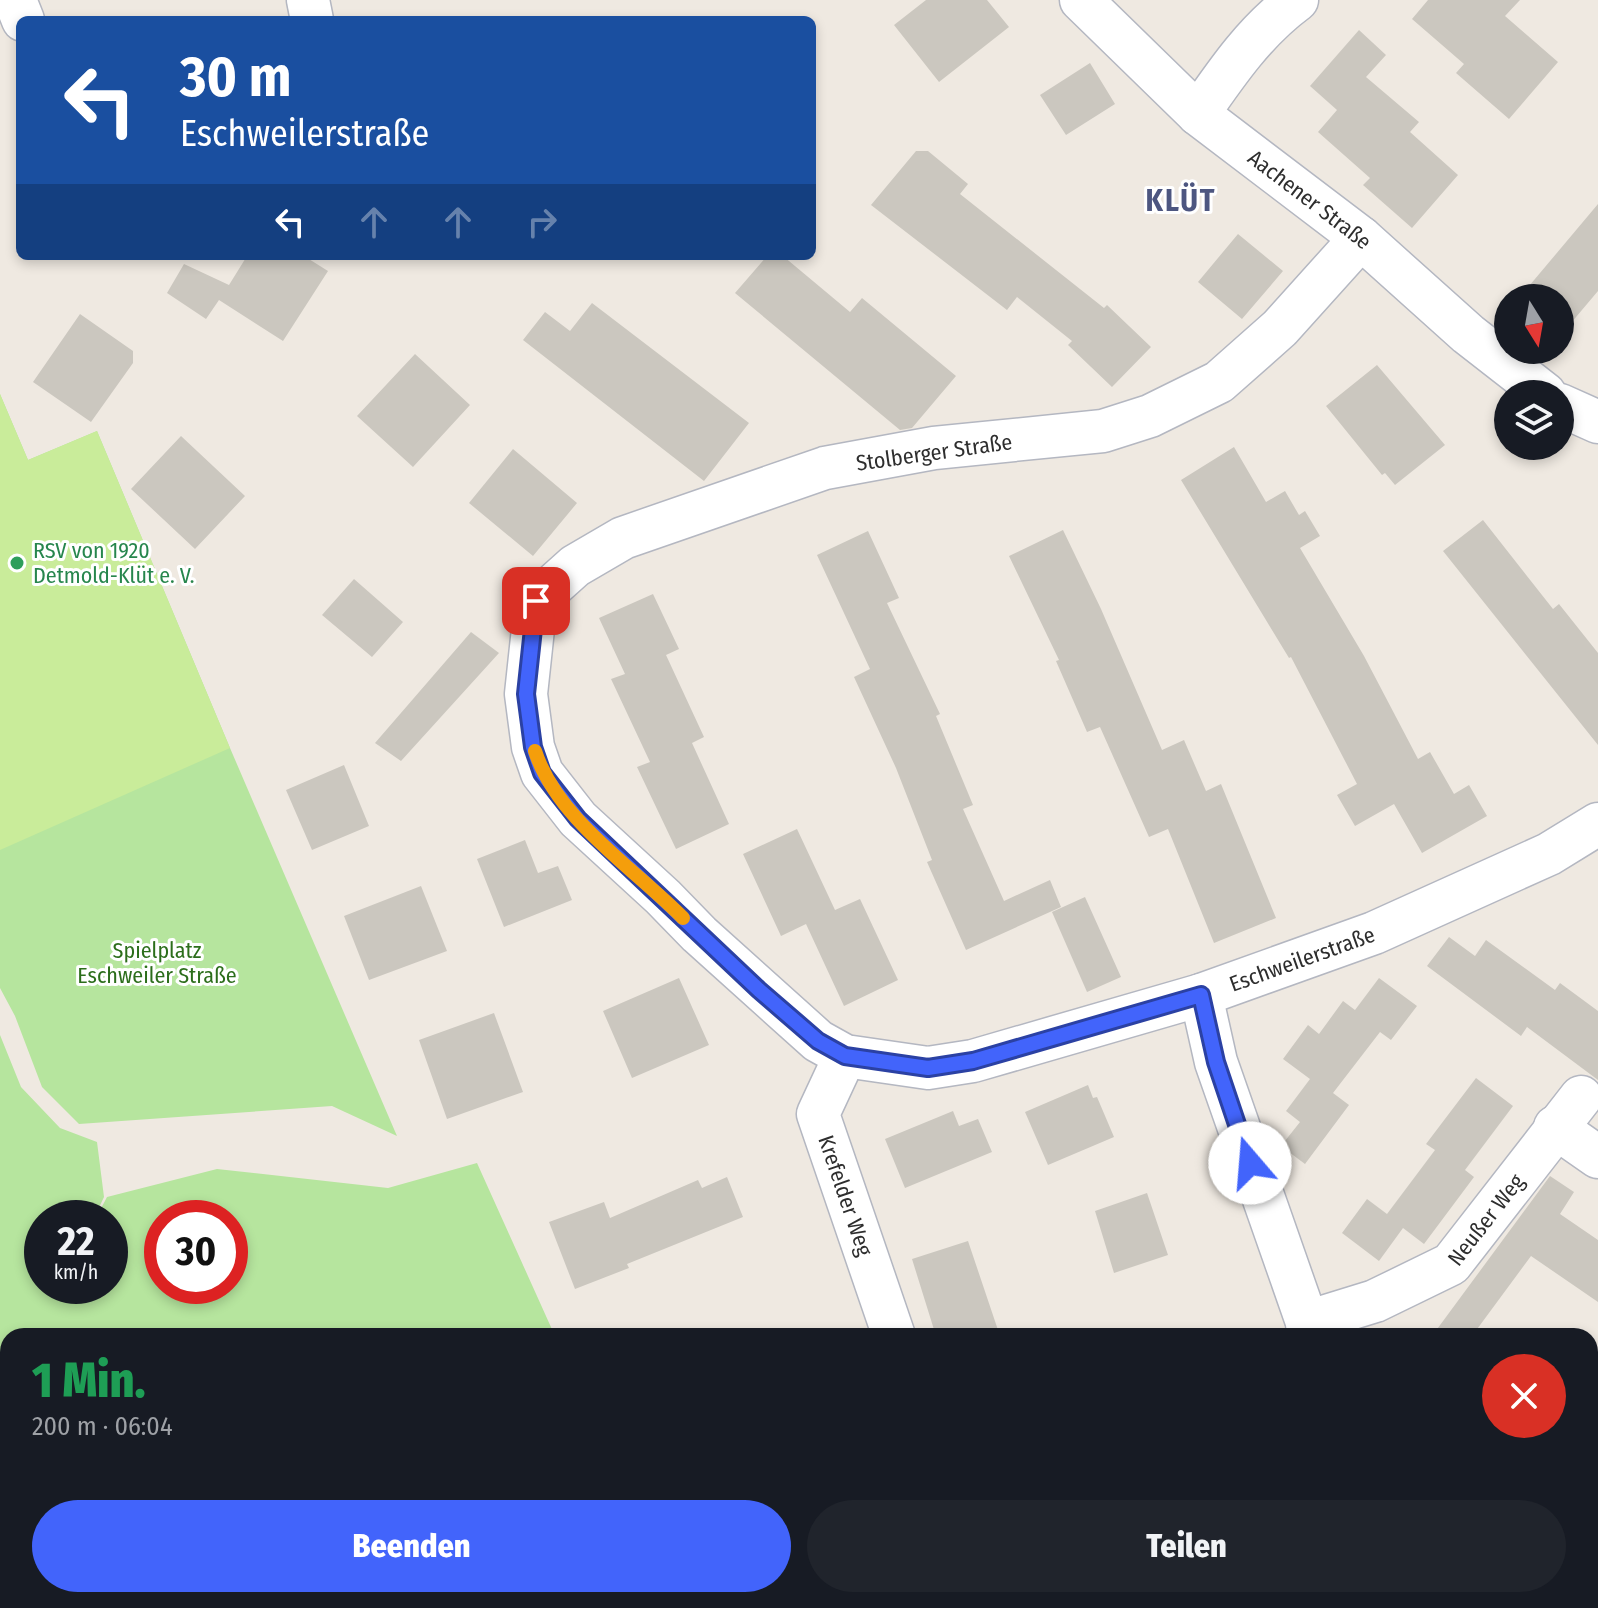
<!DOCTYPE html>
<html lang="de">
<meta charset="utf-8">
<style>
:root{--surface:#171b24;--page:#20242c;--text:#f1f3f6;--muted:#9ea1a6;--accent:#4264fb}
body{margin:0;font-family:"Fira Sans Condensed",sans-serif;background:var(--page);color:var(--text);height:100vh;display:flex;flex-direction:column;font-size:30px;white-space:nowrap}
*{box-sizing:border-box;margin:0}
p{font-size:26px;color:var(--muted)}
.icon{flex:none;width:44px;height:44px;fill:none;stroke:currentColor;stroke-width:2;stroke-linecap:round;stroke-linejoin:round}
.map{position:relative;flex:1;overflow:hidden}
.side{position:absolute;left:0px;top:1328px;width:1598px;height:280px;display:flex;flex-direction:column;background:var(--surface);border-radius:24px 24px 0 0;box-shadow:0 4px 12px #0003}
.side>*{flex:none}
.guide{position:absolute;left:16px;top:16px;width:800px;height:244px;border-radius:12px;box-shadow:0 4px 12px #0003;background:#1a4fa0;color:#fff;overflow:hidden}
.needle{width:52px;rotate:169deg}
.fabs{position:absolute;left:1494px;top:284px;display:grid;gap:16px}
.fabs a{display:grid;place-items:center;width:80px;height:80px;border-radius:50%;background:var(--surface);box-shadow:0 4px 12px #0003;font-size:40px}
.speed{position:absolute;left:24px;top:1200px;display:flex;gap:16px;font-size:40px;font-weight:700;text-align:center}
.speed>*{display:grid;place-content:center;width:104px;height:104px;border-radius:50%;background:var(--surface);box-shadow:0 4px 12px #0003;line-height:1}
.speed small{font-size:20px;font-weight:400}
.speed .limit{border:12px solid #d22;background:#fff;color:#111}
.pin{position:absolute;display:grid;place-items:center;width:68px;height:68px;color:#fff;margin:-34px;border-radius:16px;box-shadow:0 4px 12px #0006}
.me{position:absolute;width:88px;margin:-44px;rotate:342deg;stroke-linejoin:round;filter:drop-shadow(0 0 6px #0008)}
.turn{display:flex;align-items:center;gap:28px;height:168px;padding:0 32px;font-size:36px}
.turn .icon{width:104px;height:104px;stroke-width:2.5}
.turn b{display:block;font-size:56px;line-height:68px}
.lanes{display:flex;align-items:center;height:76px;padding:0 32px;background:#0003;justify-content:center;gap:40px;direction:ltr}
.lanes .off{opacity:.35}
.round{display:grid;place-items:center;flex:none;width:84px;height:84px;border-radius:42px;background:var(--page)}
.headline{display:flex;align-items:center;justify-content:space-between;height:136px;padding:0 32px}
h1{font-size:48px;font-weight:800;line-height:60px;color:#1e9e55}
.button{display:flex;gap:16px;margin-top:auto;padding:16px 32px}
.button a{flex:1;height:92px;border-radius:48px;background:var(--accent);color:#fff;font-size:32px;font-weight:800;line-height:92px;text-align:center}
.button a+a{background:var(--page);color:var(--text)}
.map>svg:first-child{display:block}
.green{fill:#b6e59e;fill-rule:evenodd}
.pitch{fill:#c9ec9a}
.building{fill:#cbc7bf}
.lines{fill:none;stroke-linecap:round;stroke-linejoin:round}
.minor-casing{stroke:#b4b7c1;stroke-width:45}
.minor{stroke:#fff;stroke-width:42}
.route-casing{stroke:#2b41a3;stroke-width:20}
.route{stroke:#4264fb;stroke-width:14}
.slow{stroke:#f59e0b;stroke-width:14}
.leisure-dot{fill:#2e9e5b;stroke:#fff;stroke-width:3}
.labels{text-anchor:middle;stroke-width:6;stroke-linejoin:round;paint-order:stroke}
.street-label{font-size:22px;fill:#2e2e2e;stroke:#fff}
.leisure-label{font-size:22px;fill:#27864d;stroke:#fff;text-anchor:start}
.park-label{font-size:22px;fill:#2c6e1b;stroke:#fff}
.district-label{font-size:30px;font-weight:bold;letter-spacing:2px;fill:#4d5680;stroke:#fff}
</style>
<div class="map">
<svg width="1598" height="1608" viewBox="0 0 1598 1608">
<rect width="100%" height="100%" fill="#efe9e1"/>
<!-- green -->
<path class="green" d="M 0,394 L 28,460 L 97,431 L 230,748 L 397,1136 L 332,1106 L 79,1124 L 42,1087 L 15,1016 L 0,988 Z
M 0,1035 L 21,1087 L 60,1128 L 97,1142 L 104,1197 L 94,1218 L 42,1218 L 42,1286 L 110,1286 L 110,1218 L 96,1218 L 107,1197 L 217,1169 L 388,1188 L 477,1163 L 555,1336 L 8,1336 L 8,1600 L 737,1600 L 738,1608 L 0,1608 ZM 162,1218 L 230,1218 L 230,1286 L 162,1286 Z"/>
<!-- pitch -->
<path class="pitch" d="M 0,394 L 28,460 L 97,431 L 230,748 L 0,850 Z"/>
<!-- building -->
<path class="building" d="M 926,0 L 987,0 L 1009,27 L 939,82 L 894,25 Z
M 1428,0 L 1520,0 L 1505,16 L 1558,62 L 1509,119 L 1456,73 L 1464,64 L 1412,19 Z
M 1359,30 L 1386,55 L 1366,77 L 1419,122 L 1410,132 L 1458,175 L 1412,228 L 1363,185 L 1370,178 L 1318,132 L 1337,110 L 1310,86 Z
M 1090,63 L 1115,104 L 1066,135 L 1040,95 Z
M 916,151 L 928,151 L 968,184 L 960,194 L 1104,308 L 1107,305 L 1151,347 L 1112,387 L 1068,345 L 1072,341 L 1017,297 L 1007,310 L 871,205 Z
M 1598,204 L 1598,291 L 1560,336 L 1560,298 L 1519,298 Z
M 1238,234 L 1283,271 L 1242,319 L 1198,282 Z
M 247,256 L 304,256 L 328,271 L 283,341 L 219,300 L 206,319 L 167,293 L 184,264 L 229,285 Z
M 767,256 L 783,256 L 850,312 L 862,298 L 956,376 L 912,428 L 900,430 L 735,293 Z
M 592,303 L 749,423 L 704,481 L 523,340 L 545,312 L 570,331 Z
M 80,314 L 133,351 L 133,363 L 91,422 L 33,382 Z
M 415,354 L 470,405 L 413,467 L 357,416 Z
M 1377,365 L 1445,445 L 1395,485 L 1385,473 L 1382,475 L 1326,406 Z
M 181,436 L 245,496 L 195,549 L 131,489 Z
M 1234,447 L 1266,502 L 1285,491 L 1299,515 L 1305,511 L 1320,536 L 1300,548 L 1364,656 L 1418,759 L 1430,752 L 1454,794 L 1469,785 L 1487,816 L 1422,853 L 1394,804 L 1355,826 L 1337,795 L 1357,784 L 1291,657 L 1289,658 L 1181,480 Z
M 513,449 L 577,503 L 533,556 L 469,503 Z
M 1483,520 L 1553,609 L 1559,604 L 1598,653 L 1598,745 L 1443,551 Z
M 1063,530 L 1101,609 L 1162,750 L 1184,740 L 1206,791 L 1221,784 L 1276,918 L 1214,943 L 1168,829 L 1149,837 L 1100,727 L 1087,732 L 1056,661 L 1059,660 L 1009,556 Z
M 868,531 L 899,598 L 887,603 L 940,714 L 936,716 L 973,805 L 963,809 L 1004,901 L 1050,880 L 1061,907 L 966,950 L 927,862 L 932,860 L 896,768 L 854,677 L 870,669 L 817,555 Z
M 354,579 L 403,622 L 372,657 L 322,615 Z
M 653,594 L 679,649 L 666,655 L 704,737 L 692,743 L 729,824 L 676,849 L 637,767 L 650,762 L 611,679 L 625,674 L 599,618 Z
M 471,632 L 499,653 L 401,761 L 375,743 Z
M 344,765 L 369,826 L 312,850 L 286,790 Z
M 797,829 L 835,910 L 860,899 L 898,980 L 844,1006 L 806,924 L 781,936 L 743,854 Z
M 525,840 L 538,873 L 558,866 L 572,900 L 504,927 L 477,859 Z
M 421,886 L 447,951 L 369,980 L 344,916 Z
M 1085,897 L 1121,977 L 1087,992 L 1052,912 Z
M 1449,937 L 1475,956 L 1486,940 L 1555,990 L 1560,983 L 1598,1011 L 1598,1080 L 1527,1027 L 1521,1036 L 1427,966 Z
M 679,978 L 709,1045 L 632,1078 L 603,1011 Z
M 1379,978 L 1417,1006 L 1391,1040 L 1380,1032 L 1333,1093 L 1349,1105 L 1305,1164 L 1281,1146 L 1300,1122 L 1286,1111 L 1310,1079 L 1283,1059 L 1308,1025 L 1319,1034 L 1343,1001 L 1355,1010 Z
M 494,1013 L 523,1092 L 447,1119 L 419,1040 Z
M 1476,1078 L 1513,1106 L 1465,1170 L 1474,1177 L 1424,1244 L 1403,1228 L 1379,1261 L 1342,1233 L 1367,1199 L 1387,1214 L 1435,1150 L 1426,1144 Z
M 1088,1085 L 1093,1098 L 1097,1097 L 1114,1137 L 1048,1165 L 1025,1112 Z
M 953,1111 L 959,1126 L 978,1119 L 992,1152 L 905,1188 L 885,1139 Z
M 1550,1176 L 1574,1192 L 1560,1214 L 1598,1240 L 1598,1302 L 1531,1256 L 1472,1336 L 1432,1336 Z
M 727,1177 L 743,1217 L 627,1264 L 629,1268 L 575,1289 L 549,1222 L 604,1202 L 610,1218 L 698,1180 L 702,1188 Z
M 1147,1193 L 1168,1255 L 1114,1273 L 1095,1211 Z
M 968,1241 L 1000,1336 L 936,1336 L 912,1259 Z"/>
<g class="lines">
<defs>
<g id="minor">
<path d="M 15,0 L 23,20"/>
<path d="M 308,0 L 312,20"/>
<path id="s1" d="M 1081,0 L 1198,114 L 1361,238 L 1468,334 L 1545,394"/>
<path d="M 1198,114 C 1227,72 1255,31 1297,0"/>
<path id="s2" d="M 1361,238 L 1280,328 L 1219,382 L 1150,416 L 1103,431 L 934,448 L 825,468 L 623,538 L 575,566 L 536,601 L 526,694 L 533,747 L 542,773 L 578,819 L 663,897 L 699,934 L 818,1041 L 845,1056 L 928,1068 L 973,1061 L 1201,995 L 1374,933 L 1549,854 L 1598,824"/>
<path d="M 1560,405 L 1598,422"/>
<path d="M 1201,995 L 1216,1062 L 1307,1322 L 1308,1336"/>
<path id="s3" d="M 845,1056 L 818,1114 L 894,1336"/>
<path d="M 1555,1127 L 1598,1157"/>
<path id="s4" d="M 1307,1322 L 1375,1301 L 1451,1264 L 1581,1097"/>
<path d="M 964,1600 L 965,1608"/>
<path d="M 1233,1600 L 1244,1608"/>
<path d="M 1194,1608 L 1200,1600"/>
</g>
</defs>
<!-- minor casing -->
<use href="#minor" class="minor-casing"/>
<!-- minor -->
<use href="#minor" class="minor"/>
</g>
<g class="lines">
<defs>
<path id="route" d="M 536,601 L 526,694 L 533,747 L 542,773 L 578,819 L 759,990 L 818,1041 L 845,1056 L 928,1068 L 973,1061 L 1201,995 L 1216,1062 L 1250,1163"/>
</defs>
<!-- route casing -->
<use href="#route" class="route-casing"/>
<!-- route -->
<use href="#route" class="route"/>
<!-- slow -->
<path class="slow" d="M 535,751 C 557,819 634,868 683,918"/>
</g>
<!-- markers -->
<circle class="leisure-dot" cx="17" cy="563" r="8"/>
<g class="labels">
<!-- street labels -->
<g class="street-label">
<text dy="8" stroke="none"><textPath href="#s1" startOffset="304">Aachener Straße</textPath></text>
<text transform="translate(934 452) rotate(-8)" y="8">Stolberger Straße</text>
<text dy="8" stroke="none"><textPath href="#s2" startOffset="1996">Eschweilerstraße</textPath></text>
<text dy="8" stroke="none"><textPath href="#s3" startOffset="150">Krefelder Weg</textPath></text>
<text dy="8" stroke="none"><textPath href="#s4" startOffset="212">Neußer Weg</textPath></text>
</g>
<!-- leisure labels -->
<g class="leisure-label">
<text x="33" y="558">RSV von 1920<tspan x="33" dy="25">Detmold-Klüt e. V.</tspan></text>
</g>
<!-- park labels -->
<g class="park-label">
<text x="157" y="958">Spielplatz<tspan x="157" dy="25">Eschweiler Straße</tspan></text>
</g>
<!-- district labels -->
<g class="district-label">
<text x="1181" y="211">KLÜT</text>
</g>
</g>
</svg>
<div class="fabs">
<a><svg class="needle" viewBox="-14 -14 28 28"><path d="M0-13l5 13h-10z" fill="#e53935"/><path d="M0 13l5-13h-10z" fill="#9ea1a6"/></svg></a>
<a><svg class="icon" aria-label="layers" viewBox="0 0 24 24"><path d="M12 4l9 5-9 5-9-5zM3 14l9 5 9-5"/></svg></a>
</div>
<div class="speed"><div>22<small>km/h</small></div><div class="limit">30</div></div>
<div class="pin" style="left:536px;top:601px;background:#d93025"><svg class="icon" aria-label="arrive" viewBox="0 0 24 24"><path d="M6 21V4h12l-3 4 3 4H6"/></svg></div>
<svg class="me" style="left:1250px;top:1163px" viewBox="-20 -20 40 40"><circle r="19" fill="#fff"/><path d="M0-13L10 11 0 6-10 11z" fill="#4264fb"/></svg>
<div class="guide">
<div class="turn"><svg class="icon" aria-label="left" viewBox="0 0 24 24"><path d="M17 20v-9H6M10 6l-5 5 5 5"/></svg><div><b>30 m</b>Eschweilerstraße</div></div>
<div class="lanes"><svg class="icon" aria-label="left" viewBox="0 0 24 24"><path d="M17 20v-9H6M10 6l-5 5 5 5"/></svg><svg class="icon off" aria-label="ahead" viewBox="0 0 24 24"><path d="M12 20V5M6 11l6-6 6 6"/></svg><svg class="icon off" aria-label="ahead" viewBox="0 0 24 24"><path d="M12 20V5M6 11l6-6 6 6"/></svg><svg class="icon off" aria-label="right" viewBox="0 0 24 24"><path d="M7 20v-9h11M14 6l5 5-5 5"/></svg></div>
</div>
<section class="side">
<div class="headline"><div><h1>1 Min.</h1><p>200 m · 06:04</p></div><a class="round" style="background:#d93025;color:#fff"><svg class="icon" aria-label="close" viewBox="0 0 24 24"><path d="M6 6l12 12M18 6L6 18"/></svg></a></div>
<div class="button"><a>Beenden</a><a>Teilen</a></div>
</section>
</div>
